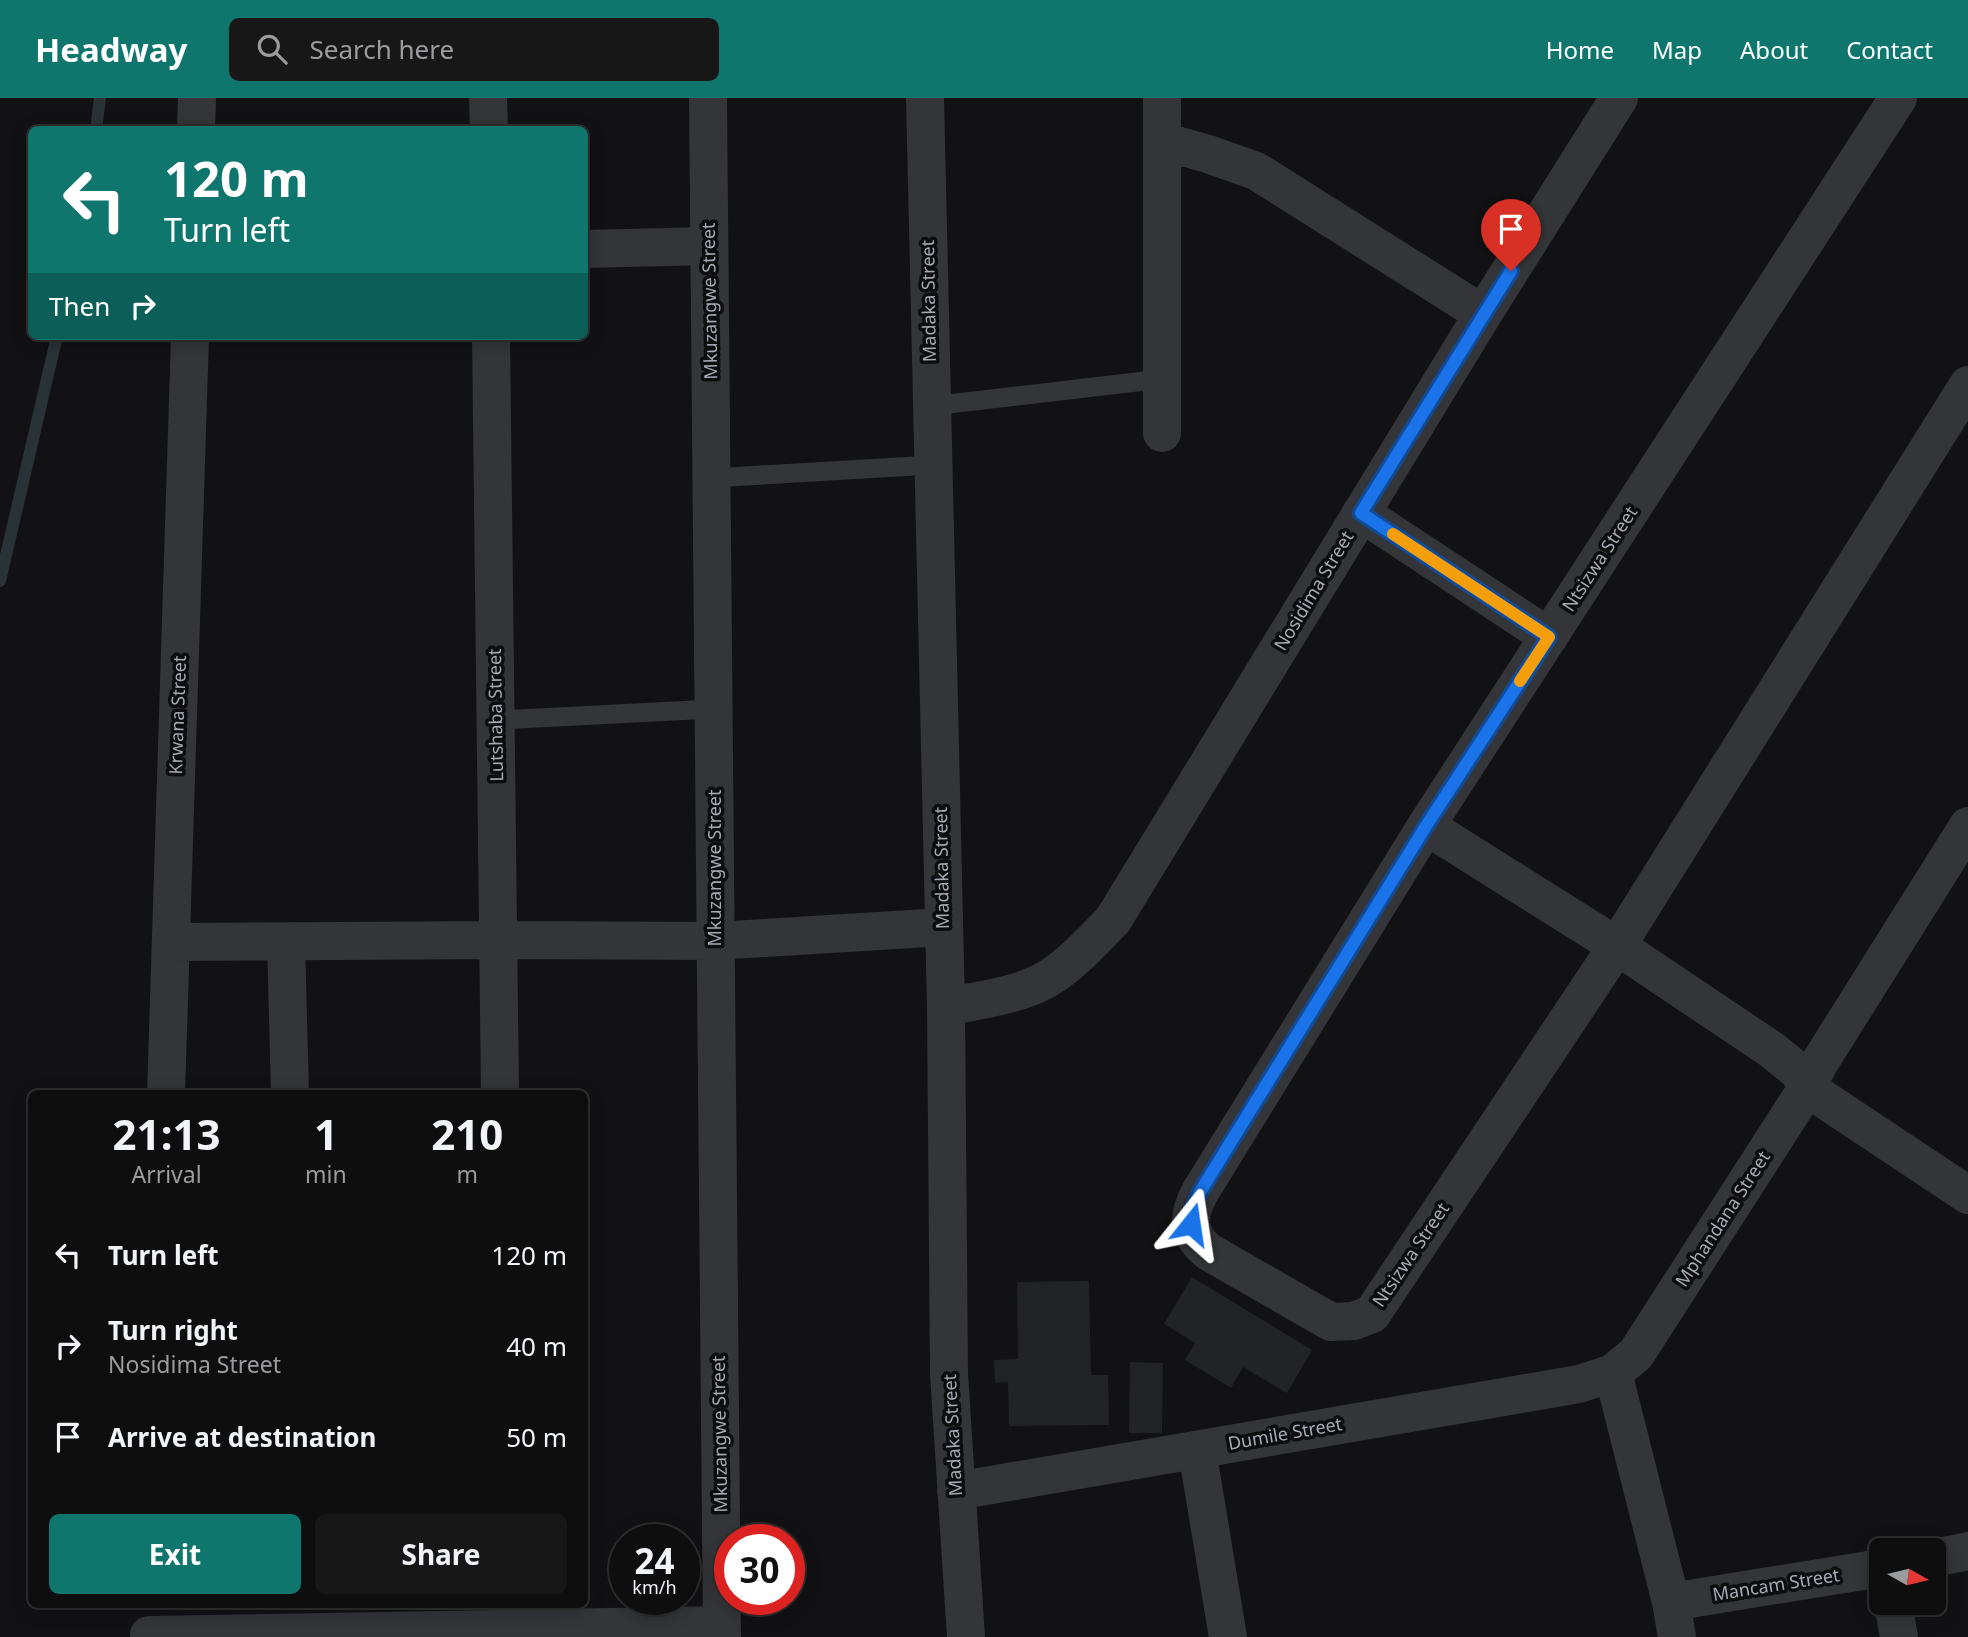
<!DOCTYPE html>
<style>
:root{--surface:#0e0e0f;--page:#171718;--text:#f1f3f6;--muted:#9b9c9e;--line:#2e2e2f;--accent:#0f766e}
body{margin:0;font-family:"Noto Sans",sans-serif;background:var(--page);color:var(--text);height:100vh;display:flex;flex-direction:column;font-size:26px;white-space:nowrap}
*{box-sizing:border-box;margin:0}
p{font-size:23px;color:var(--muted)}
.icon{flex:none;width:38px;height:38px;fill:none;stroke:currentColor;stroke-width:2;stroke-linecap:round;stroke-linejoin:round}
.map{position:relative;flex:1;overflow:hidden}
.sheet{position:absolute;left:28px;top:992px;width:560px;height:518px;display:flex;flex-direction:column;background:var(--surface);border-radius:10px;box-shadow:0 4px 18px #0003,0 0 0 2px var(--line)}
.sheet>*{flex:none}
.guide{position:absolute;left:28px;top:28px;width:560px;height:214px;border-radius:10px;box-shadow:0 4px 18px #0003,0 0 0 2px var(--line);background:#0f766e;color:#fff;overflow:hidden}
.needle{width:46px;rotate:98deg}
.tools{position:absolute;left:1869px;top:1440px;display:grid;gap:14px}
.tools a{display:grid;place-items:center;width:77px;height:77px;border-radius:10px;background:var(--surface);box-shadow:0 4px 18px #0003,0 0 0 2px var(--line);font-size:35px}
.speed{position:absolute;left:609px;top:1426px;display:flex;gap:14px;font-size:35px;font-weight:700;text-align:center}
.speed>*{display:grid;place-content:center;width:91px;height:91px;border-radius:50%;background:var(--surface);box-shadow:0 4px 18px #0003,0 0 0 2px var(--line);line-height:1}
.speed small{font-size:18px;font-weight:400}
.speed .limit{border:10px solid #d22;background:#fff;color:#111}
.pin{position:absolute;display:grid;place-items:center;width:60px;height:60px;color:#fff;margin:-72px -30px;border-radius:50% 50% 50% 0;rotate:-45deg;box-shadow:0 0 7px #0007}
.pin .icon{rotate:45deg}
.me{position:absolute;width:77px;margin:-38px;rotate:15deg;stroke-linejoin:round;filter:drop-shadow(0 0 5px #0008)}
.turn{display:flex;align-items:center;gap:24px;height:147px;padding:0 21px;font-size:32px}
.turn .icon{width:91px;height:91px;stroke-width:2.5}
.turn b{display:block;font-size:49px;line-height:60px}
.then{display:flex;align-items:center;height:66px;padding:0 21px;background:#0003;gap:14px;font-size:26px}
.eta{display:flex;justify-content:space-evenly;align-items:center;height:119px;text-align:center}
.eta b{font-size:42px;font-weight:700;line-height:49px}
.action{display:flex;gap:14px;margin-top:auto;padding:14px 21px}
.action a{flex:1;height:80px;border-radius:10px;background:var(--accent);color:#fff;font-size:28px;font-weight:700;line-height:80px;text-align:center}
.action a+a{background:var(--page);color:var(--text)}
ul{padding:0;list-style:none}
li{display:flex;align-items:center;gap:21px;height:91px;padding:0 21px}
li div{flex:1}
li b{display:block;font-size:26px}
li em{font-style:normal}
header{display:flex;align-items:center;gap:42px;box-sizing:border-box;height:98px;padding:0 35px;background:var(--accent);color:#fff}
header strong{font-size:33px}
nav{display:flex;gap:38px;margin-inline-start:auto;font-size:24px}
.search{width:490px;height:63px;background:var(--page);display:flex;align-items:center;gap:18px;box-sizing:border-box;padding:0 24px;border-radius:10px;color:var(--muted);font-size:26px}
.map>svg:first-child{display:block}
.lines{fill:none;stroke-linecap:round;stroke-linejoin:round}
.stream{stroke:#293237;stroke-width:12}
.building{fill:#222325}
.lane{stroke:#343539;stroke-width:19}
.street{stroke:#343539;stroke-width:38}
.route-casing{stroke:#114b97;stroke-width:18}
.route{stroke:#1a73e8;stroke-width:12}
.slow{stroke:#f59e0b;stroke-width:12}
.labels{text-anchor:middle;stroke-width:7;stroke-linejoin:round;paint-order:stroke}
.street-label{font-size:18px;fill:#a5aab4;stroke:#0d0d0f}
</style>
<header>
<strong>Headway</strong>
<div class="search"><svg class="icon" aria-label="search" viewBox="0 0 24 24"><circle cx="10" cy="10" r="6"/><path d="M15 15l6 6"/></svg>Search here</div>
<nav><a>Home</a><a>Map</a><a>About</a><a>Contact</a></nav>
</header>
<div class="map">
<svg width="1968" height="1539" viewBox="0 0 1968 1539">
<rect width="100%" height="100%" fill="#121214"/>
<g class="lines">
<!-- stream -->
<path class="stream" d="M 96,32 L 100,0
M 0,483 L 57,238"/>
</g>
<!-- building -->
<path class="building" d="M 1192,1179 L 1312,1252 L 1287,1295 L 1243,1269 L 1231,1290 L 1185,1262 L 1195,1245 L 1164,1226 Z
M 1089,1183 L 1091,1277 L 1108,1277 L 1109,1327 L 1009,1328 L 1008,1284 L 995,1285 L 994,1262 L 1018,1261 L 1017,1184 Z
M 1130,1264 L 1163,1265 L 1162,1335 L 1129,1335 Z"/>
<g class="lines">
<!-- lane -->
<path class="lane" d="M 931,308 L 1162,281
M 711,380 L 932,367
M 496,622 L 713,611"/>
<!-- street -->
<path class="street" d="M 488,0 L 489,32
M 708,0 L 722,1539
M 925,0 L 946,909 L 949,1276 L 966,1539
M 1898,0 L 1426,728 L 1200,1094 C 1187,1118 1187,1137 1209,1154 L 1331,1224 L 1354,1223 L 1372,1216 L 1617,848 L 1968,287
M 196,32 L 197,0
M 1162,43 L 1208,56 L 1256,73 L 1483,216
M 584,151 L 709,148
M 491,238 L 500,996
M 1162,335 L 1162,0
M 1361,415 L 1549,539
M 1426,728 L 1617,848 L 1772,952 L 1799,974 L 1807,990 L 1968,1097
M 171,844 L 498,842 L 715,843 L 944,829
M 286,844 L 290,996
M 946,909 C 979,902 1019,898 1049,880 C 1073,865 1093,842 1113,822 L 1483,216 L 1619,0
M 166,996 L 190,238
M 1613,1275 L 1671,1504 L 1677,1539
M 1197,1352 L 1228,1539
M 956,1393 L 1579,1286 L 1613,1275 L 1636,1256 L 1807,990 L 1818,967 L 1968,728
M 1934,1460 L 1968,1453
M 1671,1504 L 1881,1470
M 1893,1505 L 1899,1539
M 149,1537 L 722,1527"/>
</g>
<g class="lines">
<defs>
<path id="route" d="M 1191,1126 L 1190,1117 L 1200,1094 L 1426,728 L 1549,539 L 1361,415 L 1511,173"/>
</defs>
<!-- route casing -->
<use href="#route" class="route-casing"/>
<!-- route -->
<use href="#route" class="route"/>
<!-- slow -->
<path class="slow" d="M 1393,436 L 1549,539 L 1520,583"/>
</g>
<g class="labels">
<!-- street labels -->
<g class="street-label">
<text transform="translate(710 203) rotate(-91)" y="6">Mkuzangwe Street</text>
<text transform="translate(929 203) rotate(-91)" y="6">Madaka Street</text>
<text transform="translate(1600 461) rotate(-57)" y="6">Ntsizwa Street</text>
<text transform="translate(1314 493) rotate(-59)" y="6">Nosidima Street</text>
<text transform="translate(178 617) rotate(-88)" y="6">Krwana Street</text>
<text transform="translate(496 617) rotate(-91)" y="6">Lutshaba Street</text>
<text transform="translate(715 770) rotate(-90)" y="6">Mkuzangwe Street</text>
<text transform="translate(942 770) rotate(-91)" y="6">Madaka Street</text>
<text transform="translate(1723 1121) rotate(-57)" y="6">Mphandana Street</text>
<text transform="translate(1411 1157) rotate(-56)" y="6">Ntsizwa Street</text>
<text transform="translate(720 1336) rotate(-91)" y="6">Mkuzangwe Street</text>
<text transform="translate(1285 1336) rotate(-10)" y="6">Dumile Street</text>
<text transform="translate(953 1337) rotate(-93)" y="6">Madaka Street</text>
<text transform="translate(1776 1487) rotate(-9)" y="6">Mancam Street</text>
</g>
</g>
</svg>
<div class="tools">
<a><svg class="needle" viewBox="-14 -14 28 28"><path d="M0-13l5 13h-10z" fill="#e53935"/><path d="M0 13l5-13h-10z" fill="#9b9c9e"/></svg></a>
</div>
<div class="speed"><div>24<small>km/h</small></div><div class="limit">30</div></div>
<div class="pin" style="left:1511px;top:173px;background:#d93025"><svg class="icon" aria-label="arrive" viewBox="0 0 24 24"><path d="M6 21V4h12l-3 4 3 4H6"/></svg></div>
<svg class="me" style="left:1191px;top:1126px" viewBox="-20 -20 40 40"><path d="M0-17L14 15 0 8-14 15z" fill="#1a73e8" stroke="#fff" stroke-width="4"/></svg>
<div class="guide">
<div class="turn"><svg class="icon" aria-label="left" viewBox="0 0 24 24"><path d="M17 20v-9H6M10 6l-5 5 5 5"/></svg><div><b>120 m</b>Turn left</div></div>
<div class="then">Then<svg class="icon" aria-label="right" viewBox="0 0 24 24"><path d="M7 20v-9h11M14 6l5 5-5 5"/></svg></div>
</div>
<section class="sheet">
<div class="eta">
<div><b>21:13</b><p>Arrival</p></div>
<div><b>1</b><p>min</p></div>
<div><b>210</b><p>m</p></div>
</div>
<ul>
<li><svg class="icon" aria-label="left" viewBox="0 0 24 24"><path d="M17 20v-9H6M10 6l-5 5 5 5"/></svg><div><b>Turn left</b></div><em>120 m</em></li>
<li><svg class="icon" aria-label="right" viewBox="0 0 24 24"><path d="M7 20v-9h11M14 6l5 5-5 5"/></svg><div><b>Turn right</b><p>Nosidima Street</p></div><em>40 m</em></li>
<li><svg class="icon" aria-label="arrive" viewBox="0 0 24 24"><path d="M6 21V4h12l-3 4 3 4H6"/></svg><div><b>Arrive at destination</b></div><em>50 m</em></li>
</ul>
<div class="action"><a>Exit</a><a>Share</a></div>
</section>
</div>
